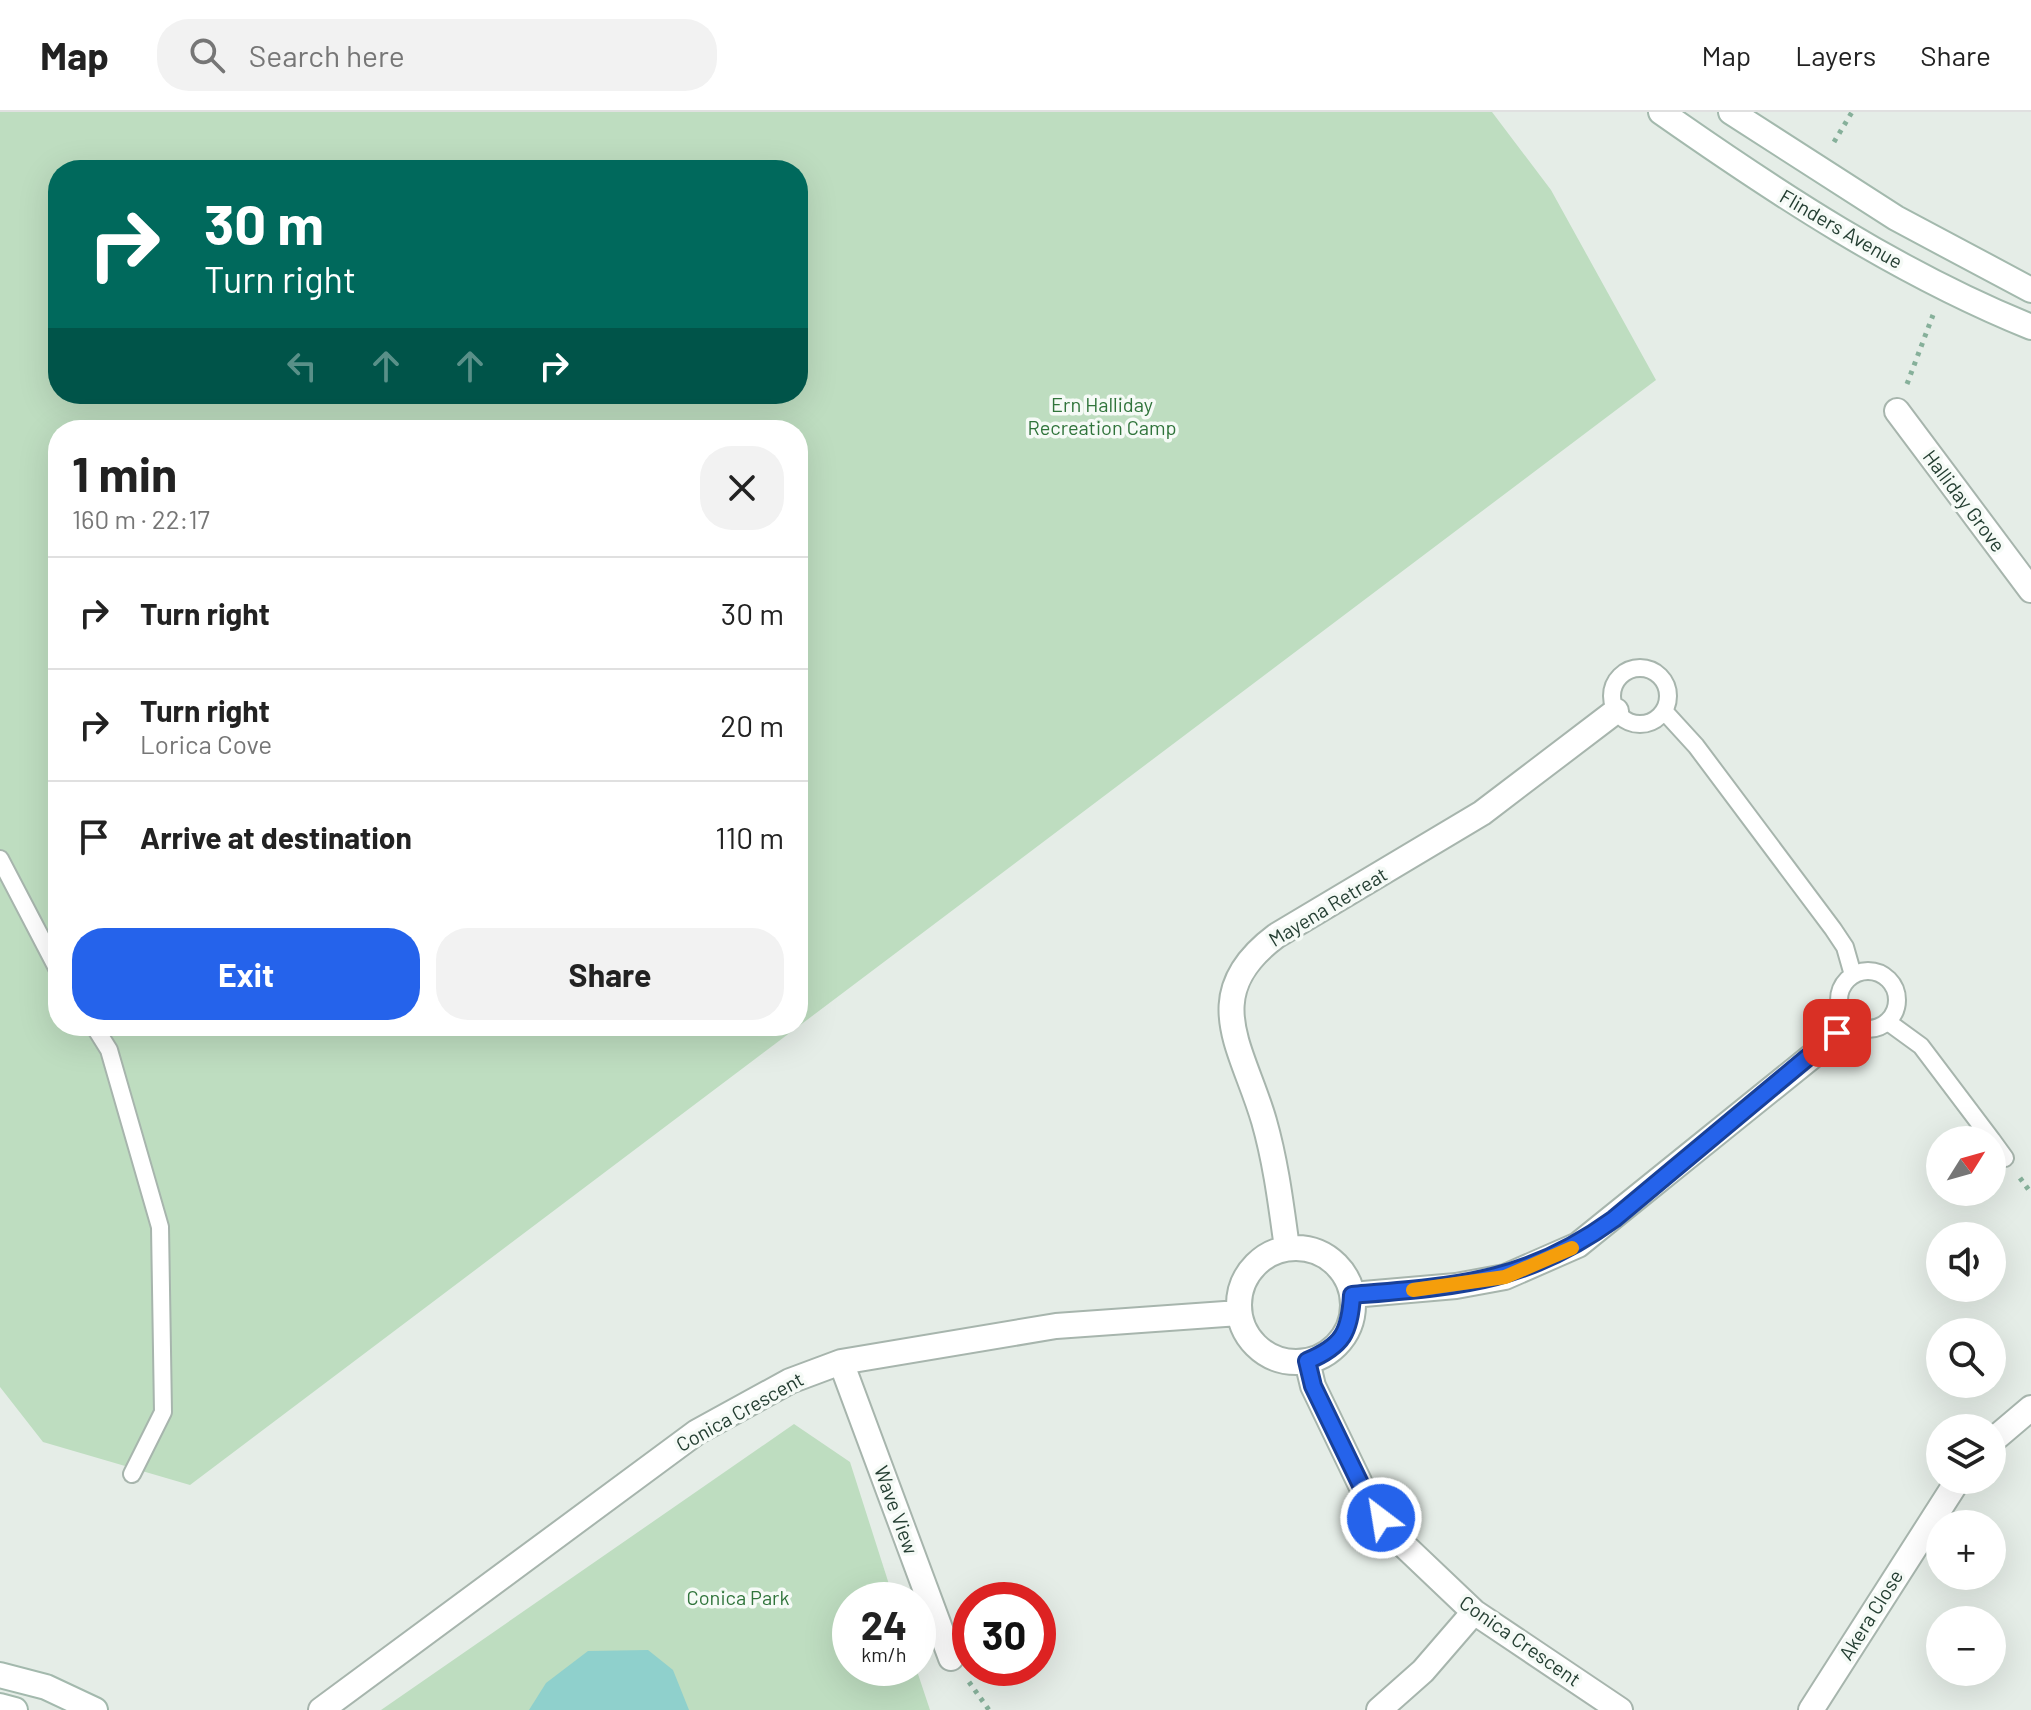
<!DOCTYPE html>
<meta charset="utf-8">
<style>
:root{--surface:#fff;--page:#f2f2f2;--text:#222;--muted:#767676;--line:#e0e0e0;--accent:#2563eb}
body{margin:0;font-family:Barlow,sans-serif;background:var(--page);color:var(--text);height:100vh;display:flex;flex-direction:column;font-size:30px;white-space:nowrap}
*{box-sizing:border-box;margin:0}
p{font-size:26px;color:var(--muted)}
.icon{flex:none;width:44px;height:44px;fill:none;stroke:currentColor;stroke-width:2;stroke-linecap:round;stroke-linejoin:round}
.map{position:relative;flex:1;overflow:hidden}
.panel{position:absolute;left:48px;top:308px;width:760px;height:616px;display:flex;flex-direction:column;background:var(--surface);border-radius:32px;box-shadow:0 8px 32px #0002}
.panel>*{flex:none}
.banner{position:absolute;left:48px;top:48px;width:760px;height:244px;border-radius:32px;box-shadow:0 8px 32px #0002;background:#00695c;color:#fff;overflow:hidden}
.needle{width:52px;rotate:53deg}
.tools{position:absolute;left:1926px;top:1014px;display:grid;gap:16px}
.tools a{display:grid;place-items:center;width:80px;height:80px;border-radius:50%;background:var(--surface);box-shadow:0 8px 32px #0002;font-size:40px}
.speed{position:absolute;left:832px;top:1470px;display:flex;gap:16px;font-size:40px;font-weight:700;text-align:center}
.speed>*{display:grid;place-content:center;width:104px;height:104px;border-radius:50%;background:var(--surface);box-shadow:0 8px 32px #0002;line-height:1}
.speed small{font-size:20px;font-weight:400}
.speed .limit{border:12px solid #d22;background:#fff;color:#111}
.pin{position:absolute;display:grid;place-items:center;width:68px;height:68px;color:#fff;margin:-34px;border-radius:16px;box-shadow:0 4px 12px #0006}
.me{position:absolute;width:88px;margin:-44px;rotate:329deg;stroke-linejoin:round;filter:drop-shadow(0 0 6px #0008)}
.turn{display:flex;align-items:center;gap:28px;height:168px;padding:0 24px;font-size:36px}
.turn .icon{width:104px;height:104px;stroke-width:2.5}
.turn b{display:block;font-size:56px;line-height:68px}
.lanes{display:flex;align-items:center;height:76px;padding:0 24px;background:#0003;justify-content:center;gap:40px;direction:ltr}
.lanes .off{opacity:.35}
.round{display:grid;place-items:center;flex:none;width:84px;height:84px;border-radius:32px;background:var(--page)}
.overview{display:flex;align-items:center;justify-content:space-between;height:136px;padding:0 24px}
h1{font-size:48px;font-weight:700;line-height:60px}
.action{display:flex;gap:16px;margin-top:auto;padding:16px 24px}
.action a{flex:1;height:92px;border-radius:32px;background:var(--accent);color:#fff;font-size:32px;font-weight:700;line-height:92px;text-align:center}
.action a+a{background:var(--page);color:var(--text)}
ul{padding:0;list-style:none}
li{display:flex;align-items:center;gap:24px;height:112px;padding:0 24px;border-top:2px solid var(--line)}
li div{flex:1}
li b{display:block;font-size:30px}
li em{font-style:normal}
header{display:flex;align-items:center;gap:48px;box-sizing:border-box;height:112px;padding:0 40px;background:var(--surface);border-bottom:2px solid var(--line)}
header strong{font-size:38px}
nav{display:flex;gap:44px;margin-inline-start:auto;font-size:28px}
.search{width:560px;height:72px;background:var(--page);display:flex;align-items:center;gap:20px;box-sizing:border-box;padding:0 28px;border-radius:32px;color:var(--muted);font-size:30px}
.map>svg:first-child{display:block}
.green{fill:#beddc0;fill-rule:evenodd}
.water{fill:#8fd0cc}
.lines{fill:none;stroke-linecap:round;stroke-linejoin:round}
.lane-casing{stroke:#a7b5ad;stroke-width:20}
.street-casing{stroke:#a7b5ad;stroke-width:28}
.secondary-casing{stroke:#a3b9ad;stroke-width:28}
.path{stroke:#86b09a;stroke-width:5;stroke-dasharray:4 6;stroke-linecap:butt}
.lane{stroke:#fff;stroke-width:16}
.street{stroke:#fff;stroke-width:24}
.secondary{stroke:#fff;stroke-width:24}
.route-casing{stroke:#184099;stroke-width:20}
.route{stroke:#2563eb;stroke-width:14}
.slow{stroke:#f59e0b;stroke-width:14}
.labels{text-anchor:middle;stroke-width:7;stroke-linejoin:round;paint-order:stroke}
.street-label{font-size:20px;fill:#243e32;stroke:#f5faf6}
.park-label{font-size:20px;fill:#30743b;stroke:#f5faf6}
</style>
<header>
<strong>Map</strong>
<div class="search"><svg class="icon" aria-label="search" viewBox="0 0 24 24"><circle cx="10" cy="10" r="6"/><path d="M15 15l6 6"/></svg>Search here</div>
<nav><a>Map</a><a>Layers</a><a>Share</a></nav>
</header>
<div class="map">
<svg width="2031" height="1598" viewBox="0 0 2031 1598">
<rect width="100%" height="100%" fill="#e5ede7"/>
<!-- green -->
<path class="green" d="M 0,0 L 1492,0 L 1551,78 L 1656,268 L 190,1373 L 43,1330 L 0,1275 ZM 58,58 L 798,58 L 798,282 L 58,282 ZM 58,318 L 798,318 L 798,914 L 58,914 Z
M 794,1312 L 850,1350 L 894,1488 L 850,1488 L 850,1556 L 916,1556 L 930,1598 L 381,1598 Z"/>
<!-- water -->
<path class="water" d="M 648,1538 L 673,1558 L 689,1598 L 529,1598 L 546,1571 L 588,1539 Z"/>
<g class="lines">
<defs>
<path id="lane" d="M1612 584a28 28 0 1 1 56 0a28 28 0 1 1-56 0Z
M 1664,599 L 1696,634 L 1833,817 L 1845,835 L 1853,863
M 0,747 L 58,858
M1839 888a29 29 0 1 1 58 0a29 29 0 1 1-58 0Z
M 1888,910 L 1921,934 L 1992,1028
M 94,914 L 109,938 L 160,1115 L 163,1300 L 132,1362
M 1992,1028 L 2005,1046"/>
<path id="street" d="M 1897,299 L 2031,478
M 1287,1136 C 1281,1093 1276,1051 1264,1009 C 1243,936 1197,883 1276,824 L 1482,701 L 1616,599
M1239 1193a57 57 0 1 1 114 0a57 57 0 1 1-114 0Z
M 1352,1183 L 1456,1174 L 1505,1165 L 1578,1133 L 1826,933 L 1848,909
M 1307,1249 L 1313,1274 L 1369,1390 L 1392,1422 L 1474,1500 L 1620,1598
M 841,1250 L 951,1546
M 1992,1329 L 2031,1296
M 321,1598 L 697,1320 L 790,1269 L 841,1250 L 1056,1214 L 1239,1201
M 1379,1598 L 1423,1559 L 1474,1500
M 1811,1598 L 1958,1368"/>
<path id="secondary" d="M 1661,0 C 1778,82 1898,161 2031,215
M 1731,0 L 1896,106 L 2031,178
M 0,1563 L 46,1575 L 95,1598
M 0,1594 L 15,1598"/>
</defs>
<!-- lane casing -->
<use href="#lane" class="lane-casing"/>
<!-- street casing -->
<use href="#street" class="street-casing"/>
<!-- secondary casing -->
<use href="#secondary" class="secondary-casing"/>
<!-- path -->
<path class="path" d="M 1834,30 L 1852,0
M 1907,272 L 1933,203
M 2020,1066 L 2031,1081
M 969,1570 L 989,1598"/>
<!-- lane -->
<use href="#lane" class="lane"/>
<!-- street -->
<use href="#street" class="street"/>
<!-- secondary -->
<use href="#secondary" class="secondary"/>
</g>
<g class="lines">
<defs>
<path id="route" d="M 1381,1406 L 1369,1390 L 1313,1274 L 1307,1249 C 1343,1234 1350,1220 1352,1183 C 1458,1174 1526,1171 1614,1107 L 1837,921"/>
</defs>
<!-- route casing -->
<use href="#route" class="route-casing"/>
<!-- route -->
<use href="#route" class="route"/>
<!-- slow -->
<path class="slow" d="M 1413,1178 L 1505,1165 L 1572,1136"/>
</g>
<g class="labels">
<!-- street labels -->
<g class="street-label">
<text transform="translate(1841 117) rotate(30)" y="7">Flinders Avenue</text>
<text transform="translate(1964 389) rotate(53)" y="7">Halliday Grove</text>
<text transform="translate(1328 795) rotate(-31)" y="7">Mayena Retreat</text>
<text transform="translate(740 1300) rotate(-29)" y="7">Conica Crescent</text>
<text transform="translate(896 1398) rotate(70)" y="7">Wave View</text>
<text transform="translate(1871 1503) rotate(-58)" y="7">Akera Close</text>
<text transform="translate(1520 1529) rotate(35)" y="7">Conica Crescent</text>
</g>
<!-- park labels -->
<g class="park-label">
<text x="1102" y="300">Ern Halliday<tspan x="1102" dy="23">Recreation Camp</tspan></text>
<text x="738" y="1493">Conica Park</text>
</g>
</g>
</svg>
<div class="tools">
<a><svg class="needle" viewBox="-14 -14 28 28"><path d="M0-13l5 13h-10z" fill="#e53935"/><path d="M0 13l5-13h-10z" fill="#767676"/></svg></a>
<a><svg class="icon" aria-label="sound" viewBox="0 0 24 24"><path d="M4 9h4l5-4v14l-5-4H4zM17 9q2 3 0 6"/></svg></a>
<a><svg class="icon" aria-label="search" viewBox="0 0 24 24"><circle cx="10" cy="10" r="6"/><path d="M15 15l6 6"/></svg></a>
<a><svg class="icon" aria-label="layers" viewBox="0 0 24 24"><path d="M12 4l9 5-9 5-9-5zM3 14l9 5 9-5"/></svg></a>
<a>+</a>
<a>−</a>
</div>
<div class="speed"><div>24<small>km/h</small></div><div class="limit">30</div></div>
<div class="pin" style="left:1837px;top:921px;background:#d93025"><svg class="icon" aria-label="arrive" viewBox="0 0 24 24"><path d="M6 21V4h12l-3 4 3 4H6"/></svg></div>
<svg class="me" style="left:1381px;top:1406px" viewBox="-20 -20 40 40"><circle r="17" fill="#2563eb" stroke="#fff" stroke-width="3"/><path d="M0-11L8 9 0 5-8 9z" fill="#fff"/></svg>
<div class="banner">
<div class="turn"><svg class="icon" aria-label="right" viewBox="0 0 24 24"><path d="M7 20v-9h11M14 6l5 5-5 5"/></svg><div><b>30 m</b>Turn right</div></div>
<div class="lanes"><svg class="icon off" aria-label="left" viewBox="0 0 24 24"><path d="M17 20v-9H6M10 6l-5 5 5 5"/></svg><svg class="icon off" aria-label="ahead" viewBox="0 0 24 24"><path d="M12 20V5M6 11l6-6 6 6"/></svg><svg class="icon off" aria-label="ahead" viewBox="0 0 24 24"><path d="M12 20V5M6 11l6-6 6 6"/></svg><svg class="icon" aria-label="right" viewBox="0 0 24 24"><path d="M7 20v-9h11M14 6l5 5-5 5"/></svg></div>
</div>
<section class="panel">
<div class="overview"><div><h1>1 min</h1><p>160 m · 22:17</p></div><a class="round"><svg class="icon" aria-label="close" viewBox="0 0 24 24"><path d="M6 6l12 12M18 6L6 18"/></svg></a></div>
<ul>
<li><svg class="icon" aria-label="right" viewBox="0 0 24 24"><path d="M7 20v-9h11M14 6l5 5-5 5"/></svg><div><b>Turn right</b></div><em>30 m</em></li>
<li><svg class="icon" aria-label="right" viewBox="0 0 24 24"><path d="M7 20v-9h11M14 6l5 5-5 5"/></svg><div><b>Turn right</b><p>Lorica Cove</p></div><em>20 m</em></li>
<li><svg class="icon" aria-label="arrive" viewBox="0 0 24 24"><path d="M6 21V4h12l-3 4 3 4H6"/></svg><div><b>Arrive at destination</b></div><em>110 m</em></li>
</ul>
<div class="action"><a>Exit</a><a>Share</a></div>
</section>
</div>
